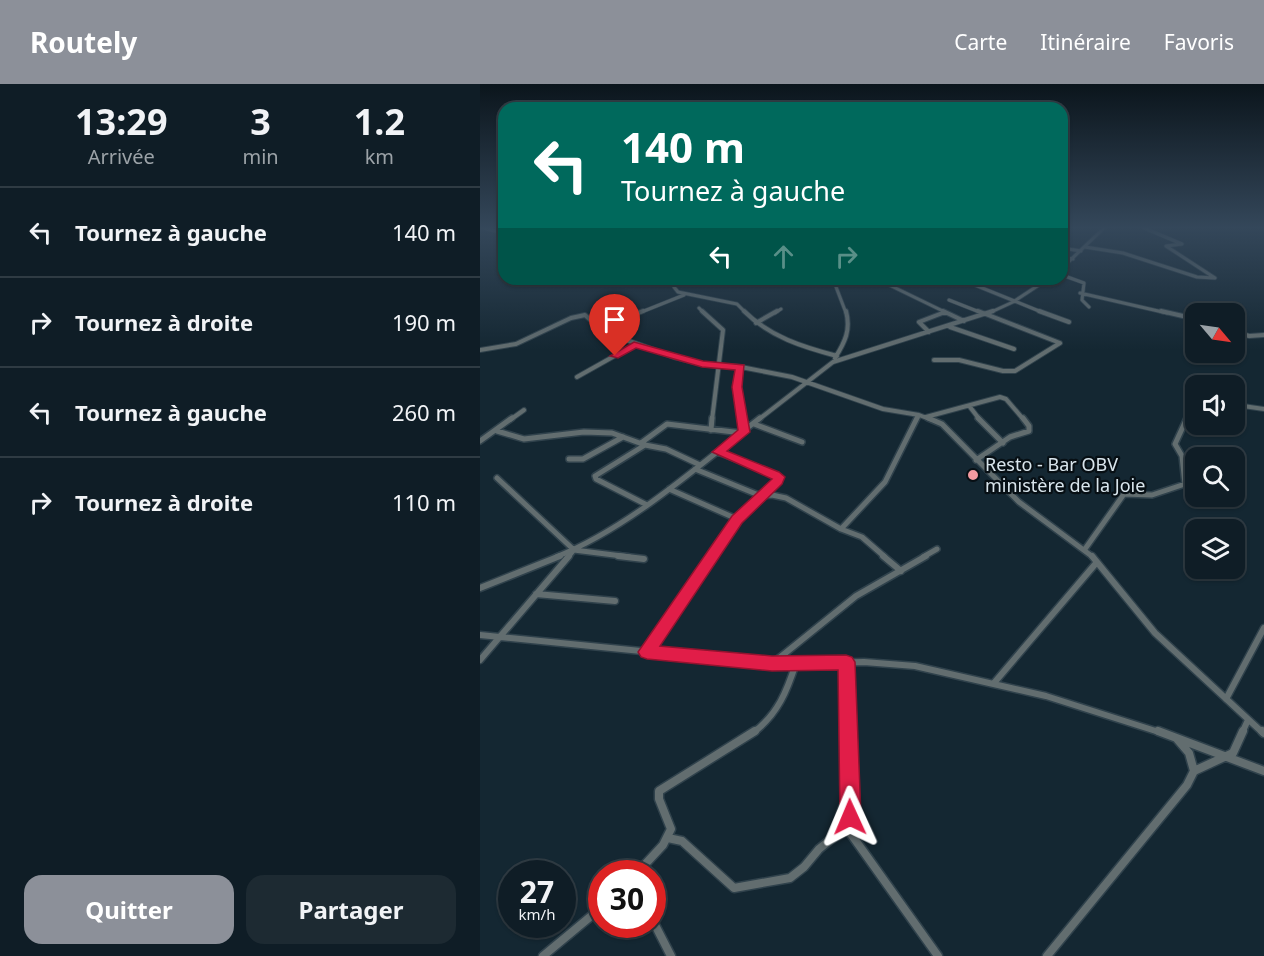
<!DOCTYPE html>
<html lang="fr">
<meta charset="utf-8">
<style>
:root{--surface:#0f1d26;--page:#1d2a32;--text:#f1f3f6;--muted:#9ba2a7;--line:#2f3b43;--accent:#8c9099}
body{margin:0;font-family:"Noto Sans",sans-serif;background:var(--page);color:var(--text);height:100vh;display:flex;flex-direction:column;font-size:22px;white-space:nowrap}
*{box-sizing:border-box;margin:0}
p{font-size:20px;color:var(--muted)}
.icon{flex:none;width:33px;height:33px;fill:none;stroke:currentColor;stroke-width:2;stroke-linecap:round;stroke-linejoin:round}
.map{position:relative;flex:1;overflow:hidden}
.side{display:flex;flex-direction:column;background:var(--surface);width:480px}
.side>*{flex:none}
.top-card{position:absolute;left:18px;top:18px;width:570px;height:183px;border-radius:18px;box-shadow:0 2px 4px #0004,0 0 0 2px var(--line);background:#00695c;color:#fff;overflow:hidden}
.needle{width:39px;rotate:119deg}
.controls{position:absolute;left:705px;top:219px;display:grid;gap:12px}
.controls a{display:grid;place-items:center;width:60px;height:60px;border-radius:12px;background:var(--surface);box-shadow:0 2px 4px #0004,0 0 0 2px var(--line);font-size:30px}
.speed{position:absolute;left:18px;top:776px;display:flex;gap:12px;font-size:30px;font-weight:700;text-align:center}
.speed>*{display:grid;place-content:center;width:78px;height:78px;border-radius:50%;background:var(--surface);box-shadow:0 2px 4px #0004,0 0 0 2px var(--line);line-height:1}
.speed small{font-size:15px;font-weight:400}
.speed .limit{border:9px solid #d22;background:#fff;color:#111}
.pin{position:absolute;display:grid;place-items:center;width:51px;height:51px;color:#fff;margin:-62px -26px;border-radius:50% 50% 50% 0;rotate:-45deg;box-shadow:0 0 6px #0007}
.pin .icon{rotate:45deg}
.me{position:absolute;width:66px;margin:-33px;rotate:359deg;stroke-linejoin:round;filter:drop-shadow(0 0 4px #0008)}
.turn{display:flex;align-items:center;gap:21px;height:126px;padding:0 24px;font-size:27px}
.turn .icon{width:78px;height:78px;stroke-width:2.5}
.turn b{display:block;font-size:42px;line-height:51px}
.lanes{display:flex;align-items:center;height:57px;padding:0 24px;background:#0003;justify-content:center;gap:30px;direction:ltr}
.lanes .off{opacity:.35}
.eta{display:flex;justify-content:space-evenly;align-items:center;height:102px;text-align:center}
.eta b{font-size:36px;font-weight:700;line-height:42px}
.action{display:flex;gap:12px;margin-top:auto;padding:12px 24px}
.action a{flex:1;height:69px;border-radius:18px;background:var(--accent);color:#fff;font-size:24px;font-weight:700;line-height:69px;text-align:center}
.action a+a{background:var(--page);color:var(--text)}
ul{padding:0;list-style:none}
li{display:flex;align-items:center;gap:18px;height:90px;padding:0 24px;border-top:2px solid var(--line)}
li div{flex:1}
li b{display:block;font-size:22px}
li em{font-style:normal}
header{display:flex;align-items:center;gap:36px;box-sizing:border-box;height:84px;padding:0 30px;background:var(--accent);color:#fff}
header strong{font-size:28px}
nav{display:flex;gap:33px;margin-inline-start:auto;font-size:21px}
main{display:flex;flex:1;min-height:0}
.map>svg:first-child{display:block}
.lines{fill:none;stroke-linecap:round;stroke-linejoin:round}
.street-far4-casing{stroke:#30424c;stroke-width:4.5}
.street-far3-casing{stroke:#30424c;stroke-width:6}
.street-far2-casing{stroke:#30424c;stroke-width:8}
.street-far1-casing{stroke:#30424c;stroke-width:9}
.street-casing{stroke:#30424c;stroke-width:11}
.street-far4{stroke:#626d6f;stroke-width:3}
.street-far3{stroke:#626d6f;stroke-width:4}
.street-far2{stroke:#626d6f;stroke-width:5}
.street-far1{stroke:#626d6f;stroke-width:6}
.street{stroke:#626d6f;stroke-width:8}
.route{fill:#e11d48;stroke:#92132f;stroke-width:1.5}
.poi-dot{fill:#f49aa0;stroke:#070f14;stroke-width:2}
.labels{text-anchor:middle;stroke-width:4.5;stroke-linejoin:round;paint-order:stroke}
.poi-label{font-size:18px;fill:#d9e5ec;stroke:#070f14;text-anchor:start}
</style>
<header>
<strong>Routely</strong>
<nav><a>Carte</a><a>Itinéraire</a><a>Favoris</a></nav>
</header>
<main>
<section class="side">
<div class="eta">
<div><b>13:29</b><p>Arrivée</p></div>
<div><b>3</b><p>min</p></div>
<div><b>1.2</b><p>km</p></div>
</div>
<ul>
<li><svg class="icon" aria-label="left" viewBox="0 0 24 24"><path d="M17 20v-9H6M10 6l-5 5 5 5"/></svg><div><b>Tournez à gauche</b></div><em>140 m</em></li>
<li><svg class="icon" aria-label="right" viewBox="0 0 24 24"><path d="M7 20v-9h11M14 6l5 5-5 5"/></svg><div><b>Tournez à droite</b></div><em>190 m</em></li>
<li><svg class="icon" aria-label="left" viewBox="0 0 24 24"><path d="M17 20v-9H6M10 6l-5 5 5 5"/></svg><div><b>Tournez à gauche</b></div><em>260 m</em></li>
<li><svg class="icon" aria-label="right" viewBox="0 0 24 24"><path d="M7 20v-9h11M14 6l5 5-5 5"/></svg><div><b>Tournez à droite</b></div><em>110 m</em></li>
</ul>
<div class="action"><a>Quitter</a><a>Partager</a></div>
</section>
<div class="map">
<svg width="784" height="872" viewBox="0 0 784 872">
<rect width="100%" height="100%" fill="#142732"/>
<g class="lines">
<defs>
<path id="street-far4" d="M 3,144 L 24,149
M 664,144 L 702,160 L 686,162
M 686,162 L 735,194
M 605,163 L 643,169 L 717,193 L 735,194
M 582,164 L 601,167
M 582,173 L 593,175
M 582,184 L 624,144
M 582,191 L 604,199 L 602,216 L 609,223
M 193,195 L 194,203 L 198,208 L 257,220 L 266,229
M 353,195 L 366,229
M 397,195 L 467,229
M 480,195 L 564,229
M 600,209 L 687,229
M 469,216 L 502,229
M 219,224 L 224,229
M 159,229 L 204,211
M 295,229 L 301,225
M 509,229 L 533,218 L 568,195"/>
<path id="street-far3" d="M 222,227 L 243,246 L 232,336
M 264,227 C 290,253 323,263 357,272
M 463,227 L 484,237
M 559,227 L 589,238
M 681,227 L 716,235
M 276,239 L 297,227
M 470,243 L 534,265
M 119,244 L 163,227
M 754,247 L 769,252 L 784,251
M 449,248 L 439,238 L 465,228
M 0,266 L 36,260 L 91,234 L 105,231 L 124,248 L 194,273 L 227,281 L 261,283 L 312,293 L 403,325 L 439,331 L 452,336
M 355,274 C 365,258 371,246 366,227
M 454,276 L 479,276 L 523,287 L 535,287 L 580,259 L 498,227
M 261,283 L 257,303 L 262,336
M 97,293 L 154,261
M 490,323 L 500,336
M 754,324 L 763,322 L 784,325
M 446,333 L 520,313 L 526,315 L 544,336
M 30,336 L 44,326
M 278,336 L 353,278 L 513,227
M 436,336 L 439,331
M 706,336 L 713,321 L 716,320"/>
<path id="street-far2" d="M 262,334 L 264,348
M 448,334 L 462,340 L 539,418 L 613,473
M 498,334 L 523,359
M 274,340 L 322,358
M 231,346 L 232,334
M 17,347 L 44,355 L 104,348 L 132,349 L 165,361 L 186,365 L 220,381
M 0,357 L 32,334
M 161,359 L 187,340 L 262,349
M 165,361 L 115,392 L 116,395 L 167,421
M 89,375 L 103,375 L 143,353
M 496,376 L 530,353 L 549,347 L 549,342 L 543,334
M 215,385 L 281,412 L 292,411 L 306,414 L 361,445 L 382,453 L 405,473
M 17,394 L 94,466 L 150,473
M 189,405 L 257,435
M 361,445 L 405,398 L 437,334
M 605,465 L 644,410 L 672,411 L 705,400 L 702,372 L 695,360 L 707,334
M 76,473 C 149,444 218,382 280,334
M 88,473 L 93,467
M 231,473 L 257,435 L 298,397 L 298,393 L 294,390 L 238,368
M 443,473 L 457,465"/>
<path id="street-far1" d="M 138,472 L 164,475
M 403,472 L 421,487
M 612,472 L 675,549 L 783,649
M 0,504 L 80,472
M 56,510 L 135,517
M 0,551 L 292,580 L 384,578 L 435,582 L 566,612 L 682,649
M 167,568 L 232,472
M 0,576 L 89,472
M 366,578 L 368,649
M 293,579 L 376,512 L 446,472
M 514,599 L 617,478
M 746,615 L 784,544
M 273,649 C 298,630 307,607 316,579
M 762,649 L 768,636"/>
<path id="street" d="M 678,647 L 784,687
M 782,647 L 784,649
M 697,655 L 709,669 L 714,687
M 366,743 L 458,872
M 188,754 L 202,757 L 254,804 L 310,794 L 324,783 L 339,765 L 366,743 L 370,733 L 368,647
M 157,789 L 183,761 L 191,745 L 179,715 L 179,707 L 275,647
M 172,835 L 191,872
M 63,872 L 122,823
M 567,872 L 707,701 L 714,687 L 753,669 L 763,647"/>
</defs>
<!-- street-far4 casing -->
<use href="#street-far4" class="street-far4-casing"/>
<!-- street-far3 casing -->
<use href="#street-far3" class="street-far3-casing"/>
<!-- street-far2 casing -->
<use href="#street-far2" class="street-far2-casing"/>
<!-- street-far1 casing -->
<use href="#street-far1" class="street-far1-casing"/>
<!-- street casing -->
<use href="#street" class="street-casing"/>
<!-- street-far4 -->
<use href="#street-far4" class="street-far4"/>
<!-- street-far3 -->
<use href="#street-far3" class="street-far3"/>
<!-- street-far2 -->
<use href="#street-far2" class="street-far2"/>
<!-- street-far1 -->
<use href="#street-far1" class="street-far1"/>
<!-- street -->
<use href="#street" class="street"/>
</g>
<!-- sky -->
<linearGradient id="sky" x2="0" y2="1"><stop stop-color="#0b151c"/><stop offset="0.54" stop-color="#34475a"/><stop offset="1" stop-color="#34475a" stop-opacity="0"/></linearGradient>
<rect width="784" height="266" fill="url(#sky)"/>
<!-- route -->
<path class="route" d="M 154,258 L 223,277 L 264,281 L 262,303 L 270,348 L 247,367 L 299,388 L 305,393 L 302,400 L 262,439 L 180,562 L 292,572 L 366,571 L 372,573 L 375,578 L 381,733 L 378,741 L 370,744 L 363,741 L 360,733 L 358,586 L 292,587 L 167,575 L 161,573 L 158,568 L 252,432 L 292,395 L 232,368 L 258,346 L 252,303 L 255,286 L 222,283 L 156,264 L 138,274 L 130,272 Z"/>
<!-- markers -->
<circle class="poi-dot" cx="493" cy="391" r="6"/>
<g class="labels">
<!-- poi labels -->
<g class="poi-label">
<text x="505" y="387">Resto - Bar OBV<tspan x="505" dy="21">ministère de la Joie</tspan></text>
</g>
</g>
</svg>
<div class="controls">
<a><svg class="needle" viewBox="-14 -14 28 28"><path d="M0-13l5 13h-10z" fill="#e53935"/><path d="M0 13l5-13h-10z" fill="#9ba2a7"/></svg></a>
<a><svg class="icon" aria-label="sound" viewBox="0 0 24 24"><path d="M4 9h4l5-4v14l-5-4H4zM17 9q2 3 0 6"/></svg></a>
<a><svg class="icon" aria-label="search" viewBox="0 0 24 24"><circle cx="10" cy="10" r="6"/><path d="M15 15l6 6"/></svg></a>
<a><svg class="icon" aria-label="layers" viewBox="0 0 24 24"><path d="M12 4l9 5-9 5-9-5zM3 14l9 5 9-5"/></svg></a>
</div>
<div class="speed"><div>27<small>km/h</small></div><div class="limit">30</div></div>
<div class="pin" style="left:135px;top:272px;background:#d93025"><svg class="icon" aria-label="arrive" viewBox="0 0 24 24"><path d="M6 21V4h12l-3 4 3 4H6"/></svg></div>
<svg class="me" style="left:370px;top:733px" viewBox="-20 -20 40 40"><path d="M0-17L14 15 0 8-14 15z" fill="#e11d48" stroke="#fff" stroke-width="4"/></svg>
<div class="top-card">
<div class="turn"><svg class="icon" aria-label="left" viewBox="0 0 24 24"><path d="M17 20v-9H6M10 6l-5 5 5 5"/></svg><div><b>140 m</b>Tournez à gauche</div></div>
<div class="lanes"><svg class="icon" aria-label="left" viewBox="0 0 24 24"><path d="M17 20v-9H6M10 6l-5 5 5 5"/></svg><svg class="icon off" aria-label="ahead" viewBox="0 0 24 24"><path d="M12 20V5M6 11l6-6 6 6"/></svg><svg class="icon off" aria-label="right" viewBox="0 0 24 24"><path d="M7 20v-9h11M14 6l5 5-5 5"/></svg></div>
</div>
</div>
</main>
